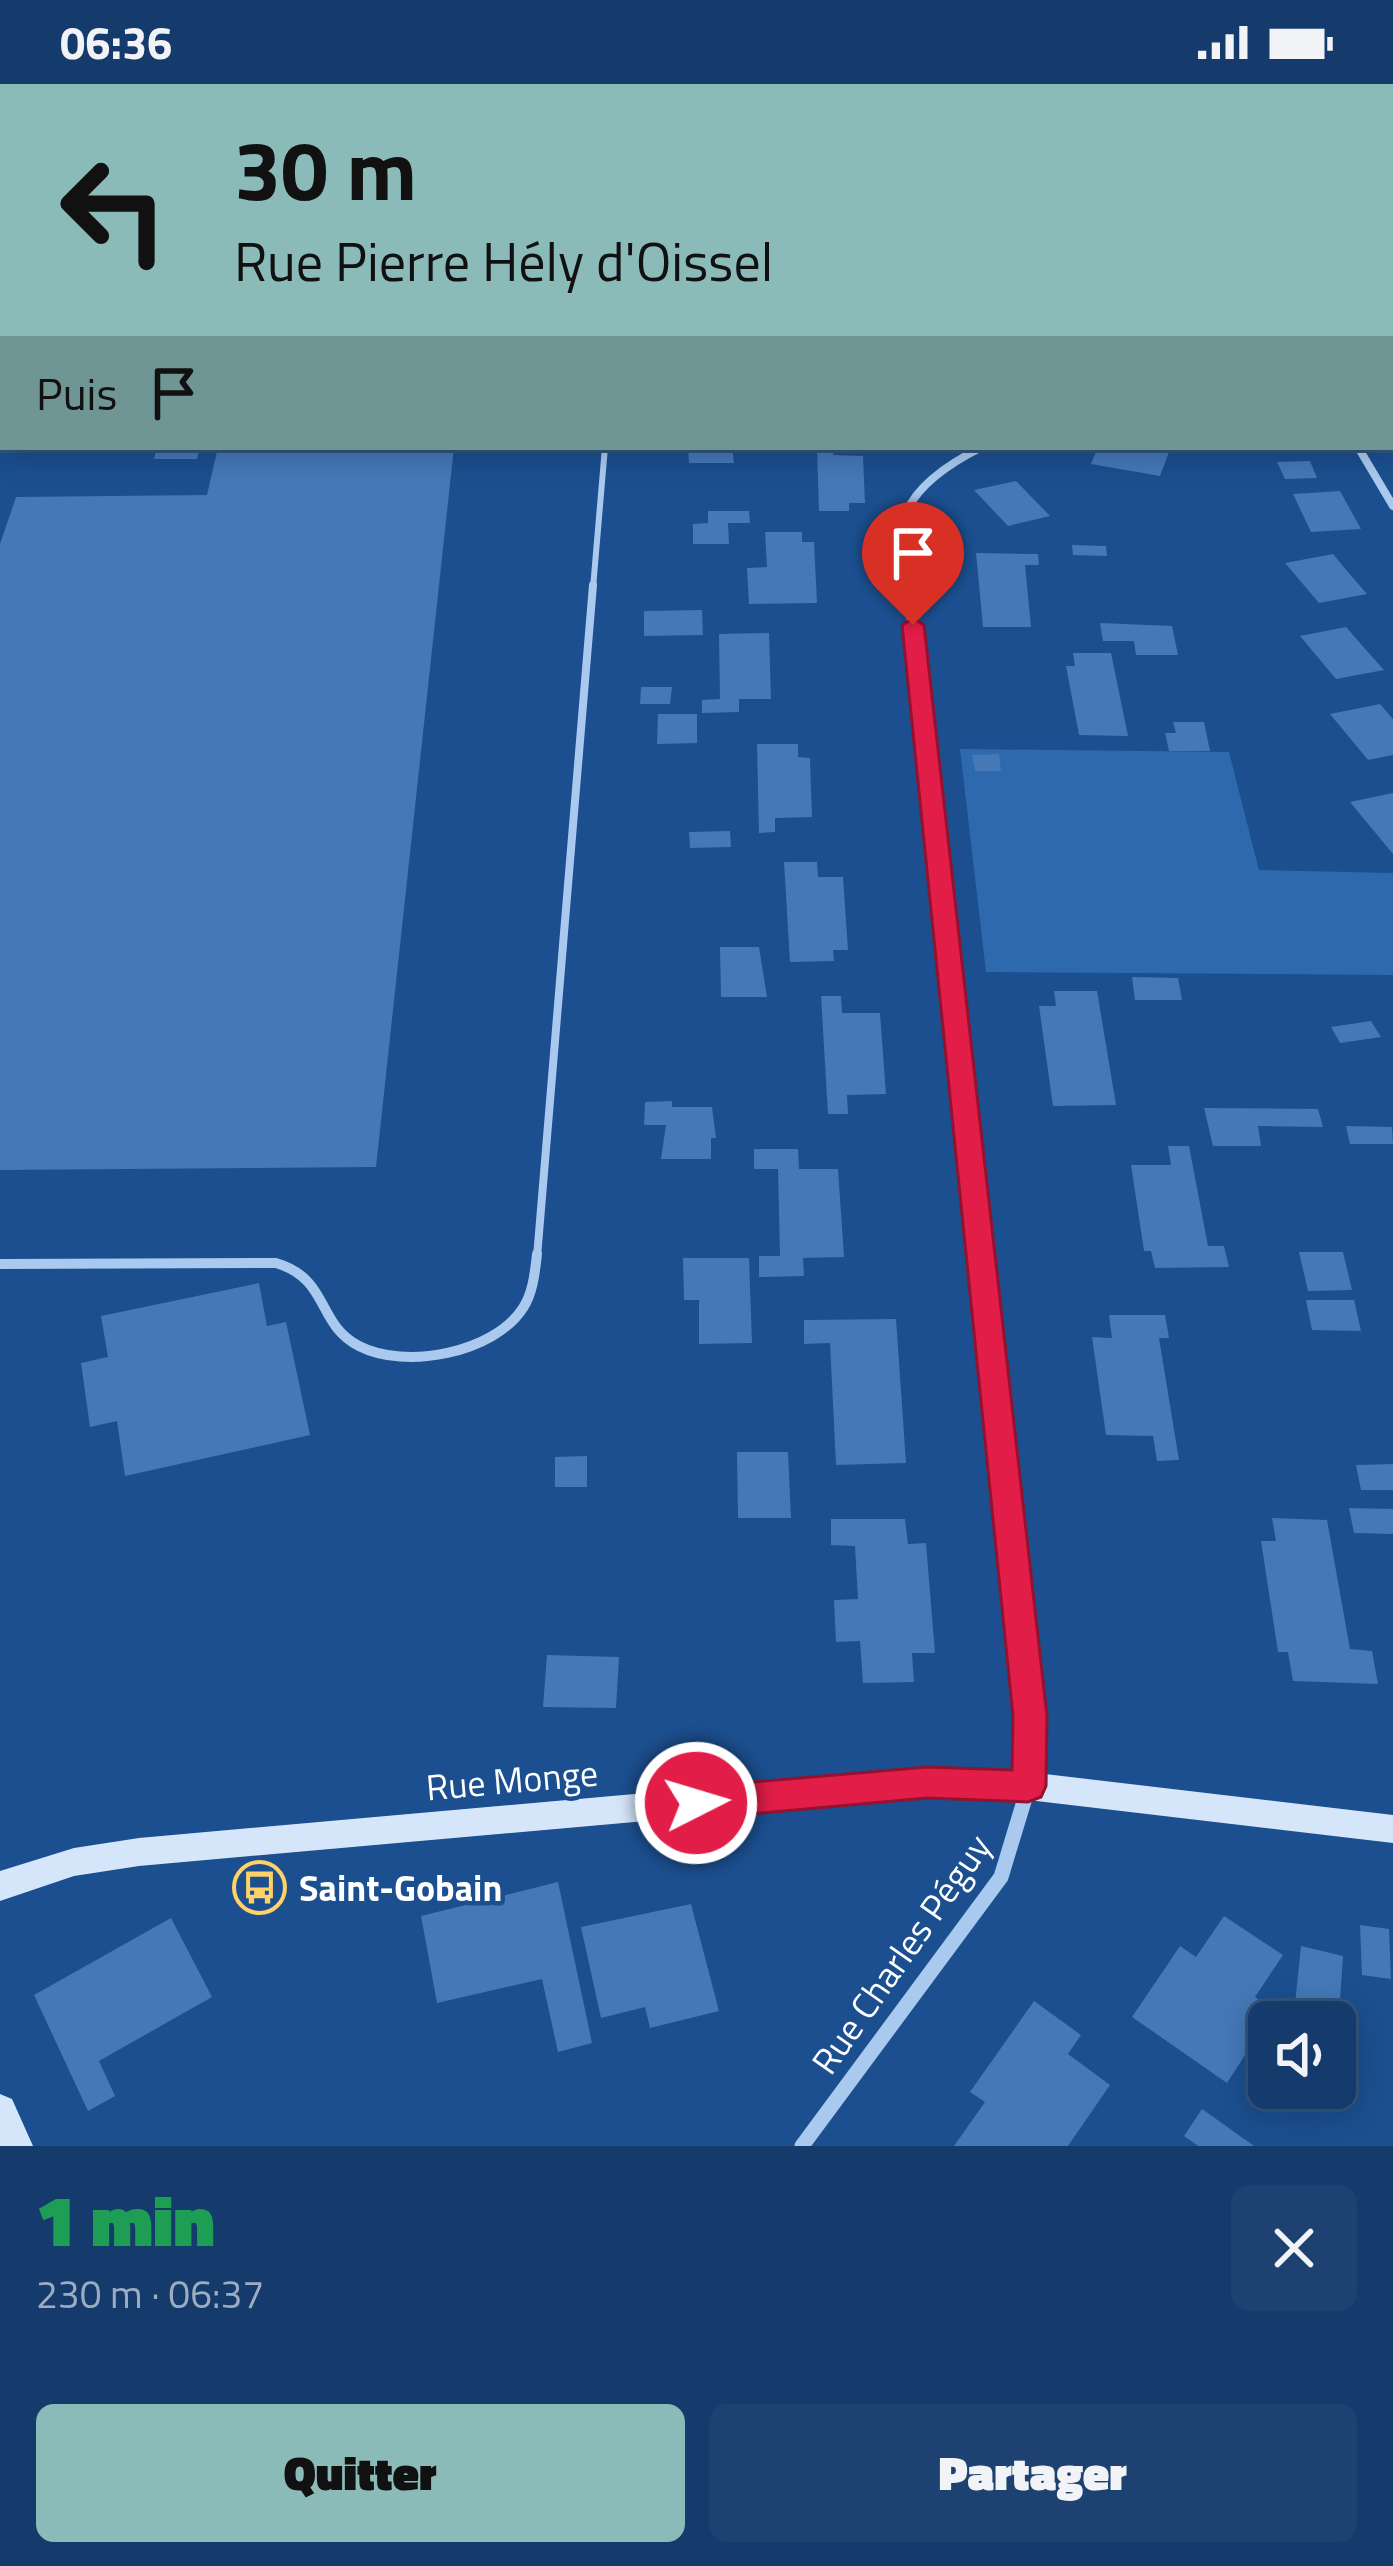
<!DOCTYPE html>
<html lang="fr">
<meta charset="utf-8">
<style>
:root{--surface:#143b6b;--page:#1d4271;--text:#f1f3f6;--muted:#9dadc1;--line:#33557e;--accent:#8bbbb9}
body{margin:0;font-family:"Titillium Web",sans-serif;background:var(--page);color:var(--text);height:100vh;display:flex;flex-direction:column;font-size:45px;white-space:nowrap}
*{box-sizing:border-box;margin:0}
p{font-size:39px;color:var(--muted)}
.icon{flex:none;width:66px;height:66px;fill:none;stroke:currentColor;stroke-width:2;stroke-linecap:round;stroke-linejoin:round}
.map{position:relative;height:2062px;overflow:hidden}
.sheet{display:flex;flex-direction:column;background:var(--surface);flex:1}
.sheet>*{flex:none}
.top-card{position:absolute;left:0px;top:0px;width:1395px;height:366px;box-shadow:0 6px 30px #0003,0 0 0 3px var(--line);background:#8bbbb9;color:#111;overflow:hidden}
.controls{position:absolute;left:1248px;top:1917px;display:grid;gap:24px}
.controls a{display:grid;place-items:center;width:108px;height:108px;border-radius:18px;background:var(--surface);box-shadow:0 6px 30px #0003,0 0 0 3px var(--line);font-size:60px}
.pin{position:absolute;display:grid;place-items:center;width:102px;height:102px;color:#fff;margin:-123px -51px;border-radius:50% 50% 50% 0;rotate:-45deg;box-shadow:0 0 12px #0007}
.pin .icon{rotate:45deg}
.me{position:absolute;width:132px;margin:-66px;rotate:85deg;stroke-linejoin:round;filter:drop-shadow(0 0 9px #0008)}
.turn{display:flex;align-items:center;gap:42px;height:252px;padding:0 36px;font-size:54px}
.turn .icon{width:156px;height:156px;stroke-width:2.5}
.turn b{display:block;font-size:84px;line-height:102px}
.then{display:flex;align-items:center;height:114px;padding:0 36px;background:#0003;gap:24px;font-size:45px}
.round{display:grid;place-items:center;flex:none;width:126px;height:126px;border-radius:18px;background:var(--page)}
.overview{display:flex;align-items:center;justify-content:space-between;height:204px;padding:0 36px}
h1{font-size:72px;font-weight:800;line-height:90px;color:#1e9e55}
.button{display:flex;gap:24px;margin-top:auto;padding:24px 36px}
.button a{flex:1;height:138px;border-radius:18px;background:var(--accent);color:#111;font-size:48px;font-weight:800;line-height:138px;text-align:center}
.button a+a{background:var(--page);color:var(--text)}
.status{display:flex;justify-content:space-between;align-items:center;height:84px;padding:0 60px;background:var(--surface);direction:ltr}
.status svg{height:33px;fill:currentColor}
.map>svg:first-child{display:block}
.green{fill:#2e69ad}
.building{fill:#4478b7}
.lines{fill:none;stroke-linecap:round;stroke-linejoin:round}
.lane-far2{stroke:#a9c9ee;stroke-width:6}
.lane-far1{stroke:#a9c9ee;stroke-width:8}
.lane{stroke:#a9c9ee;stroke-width:10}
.street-far2{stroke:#a9c9ee;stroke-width:8}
.street-far1{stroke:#a9c9ee;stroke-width:10}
.street{stroke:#a9c9ee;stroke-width:15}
.secondary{fill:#d6e6fa;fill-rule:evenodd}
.rail-casing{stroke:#fff;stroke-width:9}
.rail{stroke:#1b4f8f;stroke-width:6;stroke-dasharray:18;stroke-linecap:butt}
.route{fill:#e11d48;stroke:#92132f;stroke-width:3}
.labels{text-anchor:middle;stroke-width:9;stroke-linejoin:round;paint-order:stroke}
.near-street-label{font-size:36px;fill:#fff;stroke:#1b4f8f}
.near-poi-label{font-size:36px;font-weight:bold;fill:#fff;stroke:#1b4f8f;text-anchor:start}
</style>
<div class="status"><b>06:36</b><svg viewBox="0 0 49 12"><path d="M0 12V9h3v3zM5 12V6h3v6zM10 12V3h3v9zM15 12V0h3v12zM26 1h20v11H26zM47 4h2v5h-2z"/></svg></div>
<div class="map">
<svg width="1393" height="2062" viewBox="0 0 1393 2062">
<rect width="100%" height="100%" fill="#1b4f8f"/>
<!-- green -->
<path class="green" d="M 960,665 L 1229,668 L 1259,786 L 1393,789 L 1393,891 L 986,888 Z"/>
<!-- building -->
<path class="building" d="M 157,363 L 200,363 L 197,375 L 154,375 Z
M 218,363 L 454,363 L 376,1083 L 0,1086 L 0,460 L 16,413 L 207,411 Z
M 688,363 L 732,363 L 734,379 L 689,379 Z
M 817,363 L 833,363 L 833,371 L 863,372 L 865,419 L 849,419 L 849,427 L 819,427 Z
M 1098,363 L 1141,363 L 1169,368 L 1160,392 L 1091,380 Z
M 1310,377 L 1317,394 L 1285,395 L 1277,378 Z
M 1016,397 L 1050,432 L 1008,442 L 974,406 Z
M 1340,407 L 1361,445 L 1311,448 L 1293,410 Z
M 708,427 L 749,427 L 750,439 L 728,439 L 729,460 L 693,460 L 693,440 L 708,439 Z
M 765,448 L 802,448 L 802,458 L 814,458 L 817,519 L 749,520 L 747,484 L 767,483 Z
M 1072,461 L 1106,462 L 1107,472 L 1073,471 Z
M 976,469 L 1038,470 L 1039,481 L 1025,481 L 1031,543 L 983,543 Z
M 1333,470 L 1348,488 L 1367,510 L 1319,519 L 1285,479 Z
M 702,526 L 703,551 L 644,552 L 644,527 Z
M 1100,539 L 1172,542 L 1178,571 L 1136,571 L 1134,557 L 1103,557 Z
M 1346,543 L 1367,567 L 1384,586 L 1336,595 L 1300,552 Z
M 769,549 L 771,615 L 739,615 L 739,628 L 702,629 L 702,616 L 720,615 L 719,550 Z
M 1073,569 L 1111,569 L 1128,652 L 1079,651 L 1066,582 L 1075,582 Z
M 641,603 L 672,603 L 670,620 L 640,620 Z
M 1380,620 L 1393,635 L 1393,671 L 1368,676 L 1330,630 Z
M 658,630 L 697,630 L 697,659 L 657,660 Z
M 1173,638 L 1204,638 L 1210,667 L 1169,667 L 1165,649 L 1176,649 Z
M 757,660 L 798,660 L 798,673 L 810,674 L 812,733 L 775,734 L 775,748 L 759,749 Z
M 999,670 L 1001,687 L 975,687 L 972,671 Z
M 1393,709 L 1393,770 L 1350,718 Z
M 730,747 L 731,763 L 690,764 L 689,748 Z
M 784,778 L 817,778 L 818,793 L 843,793 L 848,866 L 833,866 L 834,877 L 790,878 Z
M 720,863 L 759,863 L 767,913 L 721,913 Z
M 1132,893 L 1178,894 L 1182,916 L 1135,916 Z
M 1054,907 L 1097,907 L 1116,1021 L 1053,1022 L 1039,922 L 1056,922 Z
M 821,912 L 841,912 L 842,929 L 880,929 L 886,1010 L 847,1011 L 848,1030 L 828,1030 Z
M 1371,937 L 1381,953 L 1340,959 L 1331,943 Z
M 672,1017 L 672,1023 L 712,1023 L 716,1054 L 711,1054 L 711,1075 L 661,1075 L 666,1041 L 644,1041 L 645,1018 Z
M 1204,1024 L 1318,1025 L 1323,1043 L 1258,1042 L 1261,1062 L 1213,1062 Z
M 1346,1042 L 1392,1043 L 1393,1060 L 1350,1060 Z
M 1168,1062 L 1189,1062 L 1208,1162 L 1224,1162 L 1229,1183 L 1155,1184 L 1151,1167 L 1144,1167 L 1131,1081 L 1171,1081 Z
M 754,1065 L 798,1065 L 799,1085 L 838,1085 L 844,1173 L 803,1174 L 804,1192 L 759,1193 L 759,1172 L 780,1172 L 778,1085 L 754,1085 Z
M 1299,1168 L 1343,1168 L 1352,1206 L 1308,1207 Z
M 683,1174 L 749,1174 L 752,1259 L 699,1260 L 699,1216 L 684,1216 Z
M 259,1199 L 267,1242 L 286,1238 L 310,1351 L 125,1392 L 117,1337 L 90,1343 L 81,1279 L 108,1273 L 101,1232 Z
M 1306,1216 L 1354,1216 L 1361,1247 L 1312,1246 Z
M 1109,1231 L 1165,1231 L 1169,1254 L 1159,1254 L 1179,1376 L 1157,1377 L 1153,1352 L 1106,1351 L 1092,1253 L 1112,1254 Z
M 896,1235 L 906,1379 L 836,1381 L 830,1259 L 804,1260 L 804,1236 Z
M 737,1368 L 788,1368 L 791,1434 L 738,1434 Z
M 587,1372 L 587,1403 L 555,1403 L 555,1373 Z
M 1393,1380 L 1393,1406 L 1361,1406 L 1356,1381 Z
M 1349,1424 L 1393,1425 L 1393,1450 L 1354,1449 Z
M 1272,1434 L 1327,1436 L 1350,1565 L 1372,1567 L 1378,1600 L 1293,1597 L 1288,1568 L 1278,1568 L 1261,1457 L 1276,1457 Z
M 831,1435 L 905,1435 L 908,1460 L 926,1459 L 935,1569 L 912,1569 L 914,1598 L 863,1599 L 860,1557 L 836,1558 L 834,1516 L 858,1515 L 855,1462 L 831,1461 Z
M 547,1571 L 619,1573 L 616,1624 L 543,1623 Z
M 558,1798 L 592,1959 L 558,1968 L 542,1895 L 437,1919 L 421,1832 Z
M 691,1820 L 719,1927 L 650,1944 L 645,1923 L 601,1934 L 581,1843 Z
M 1224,1832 L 1283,1871 L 1255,1913 L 1274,1926 L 1227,1999 L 1132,1933 L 1180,1862 L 1196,1873 Z
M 171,1834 L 212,1913 L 99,1977 L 115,2012 L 88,2027 L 34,1911 Z
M 1360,1841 L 1389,1845 L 1391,1895 L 1362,1891 Z
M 1301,1862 L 1343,1872 L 1339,1930 L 1295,1920 Z
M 1034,1917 L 1081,1951 L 1068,1970 L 1110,2001 L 1068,2062 L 954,2062 L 985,2018 L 970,2008 Z
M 1202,2025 L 1254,2062 L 1198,2062 L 1184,2052 Z"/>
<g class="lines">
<!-- lane-far2 -->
<path class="lane-far2" d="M 593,504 L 605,363"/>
<!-- lane-far1 -->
<path class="lane-far1" d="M 537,1173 L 593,501"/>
<!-- lane -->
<path class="lane" d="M 0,1180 L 276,1179 C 330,1195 316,1240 359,1262 C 405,1286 494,1269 523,1224 C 533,1209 535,1188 537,1170"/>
<!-- street-far2 -->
<path class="street-far2" d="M 1358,363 L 1393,422
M 908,504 C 906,486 900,463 902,445 C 906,406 950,379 982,363"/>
<!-- street-far1 -->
<path class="street-far1" d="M 908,501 L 980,1173"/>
<!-- street -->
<path class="street" d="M 802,2062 L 1001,1793 L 1025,1714 L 1030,1632 L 980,1170"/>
<!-- secondary -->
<path class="secondary" d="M 927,1684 L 1028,1688 L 1393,1731 L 1393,1759 L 1028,1716 L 927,1712 L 139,1782 L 74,1792 L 0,1817 L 0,1787 L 74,1764 L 139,1754 Z
M 0,2010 L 12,2015 L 33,2062 L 0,2062 Z"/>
<defs>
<path id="rail" d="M 830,0 L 840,3"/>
</defs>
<!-- rail casing -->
<use href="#rail" class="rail-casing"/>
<!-- rail -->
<use href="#rail" class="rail"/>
</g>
<!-- route -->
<path class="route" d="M 913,534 L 924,541 L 1047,1632 L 1046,1702 L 1041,1713 L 1028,1718 L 927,1714 L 696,1735 L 684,1730 L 679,1719 L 684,1708 L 696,1703 L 927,1683 L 1012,1686 L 1013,1632 L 902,541 Z"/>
<!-- icons -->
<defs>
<symbol id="bus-ring" viewBox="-11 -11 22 22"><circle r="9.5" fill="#1b4f8f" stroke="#ffd166" stroke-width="1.5"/><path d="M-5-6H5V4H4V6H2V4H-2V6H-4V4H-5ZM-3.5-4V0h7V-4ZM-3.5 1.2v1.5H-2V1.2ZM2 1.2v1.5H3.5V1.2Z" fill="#ffd166"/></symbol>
</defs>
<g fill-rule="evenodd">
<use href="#bus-ring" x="230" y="1774" width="59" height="59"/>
</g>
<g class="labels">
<!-- near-street labels -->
<g class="near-street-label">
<text transform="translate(512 1696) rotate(-5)" y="13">Rue Monge</text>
<text transform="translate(901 1870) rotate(-55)" y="13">Rue Charles Péguy</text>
</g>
<!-- near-poi labels -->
<g class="near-poi-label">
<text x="299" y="1817">Saint-Gobain</text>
</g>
</g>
</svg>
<div class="controls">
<a><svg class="icon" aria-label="sound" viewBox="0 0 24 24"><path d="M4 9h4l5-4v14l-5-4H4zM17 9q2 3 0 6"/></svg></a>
</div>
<div class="pin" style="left:913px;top:541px;background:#d93025"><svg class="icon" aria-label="arrive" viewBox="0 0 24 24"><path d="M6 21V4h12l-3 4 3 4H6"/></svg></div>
<svg class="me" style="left:696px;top:1719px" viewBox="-20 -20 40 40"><circle r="17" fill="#e11d48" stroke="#fff" stroke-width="3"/><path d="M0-11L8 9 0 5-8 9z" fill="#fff"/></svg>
<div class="top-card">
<div class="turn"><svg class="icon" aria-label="left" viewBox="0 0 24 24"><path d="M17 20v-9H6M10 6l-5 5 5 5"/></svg><div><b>30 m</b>Rue Pierre Hély d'Oissel</div></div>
<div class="then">Puis<svg class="icon" aria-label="arrive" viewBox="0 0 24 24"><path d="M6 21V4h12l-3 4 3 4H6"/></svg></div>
</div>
</div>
<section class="sheet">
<div class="overview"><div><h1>1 min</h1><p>230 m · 06:37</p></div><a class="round"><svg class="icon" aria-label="close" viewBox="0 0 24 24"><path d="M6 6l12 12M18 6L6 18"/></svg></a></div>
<div class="button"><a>Quitter</a><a>Partager</a></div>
</section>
